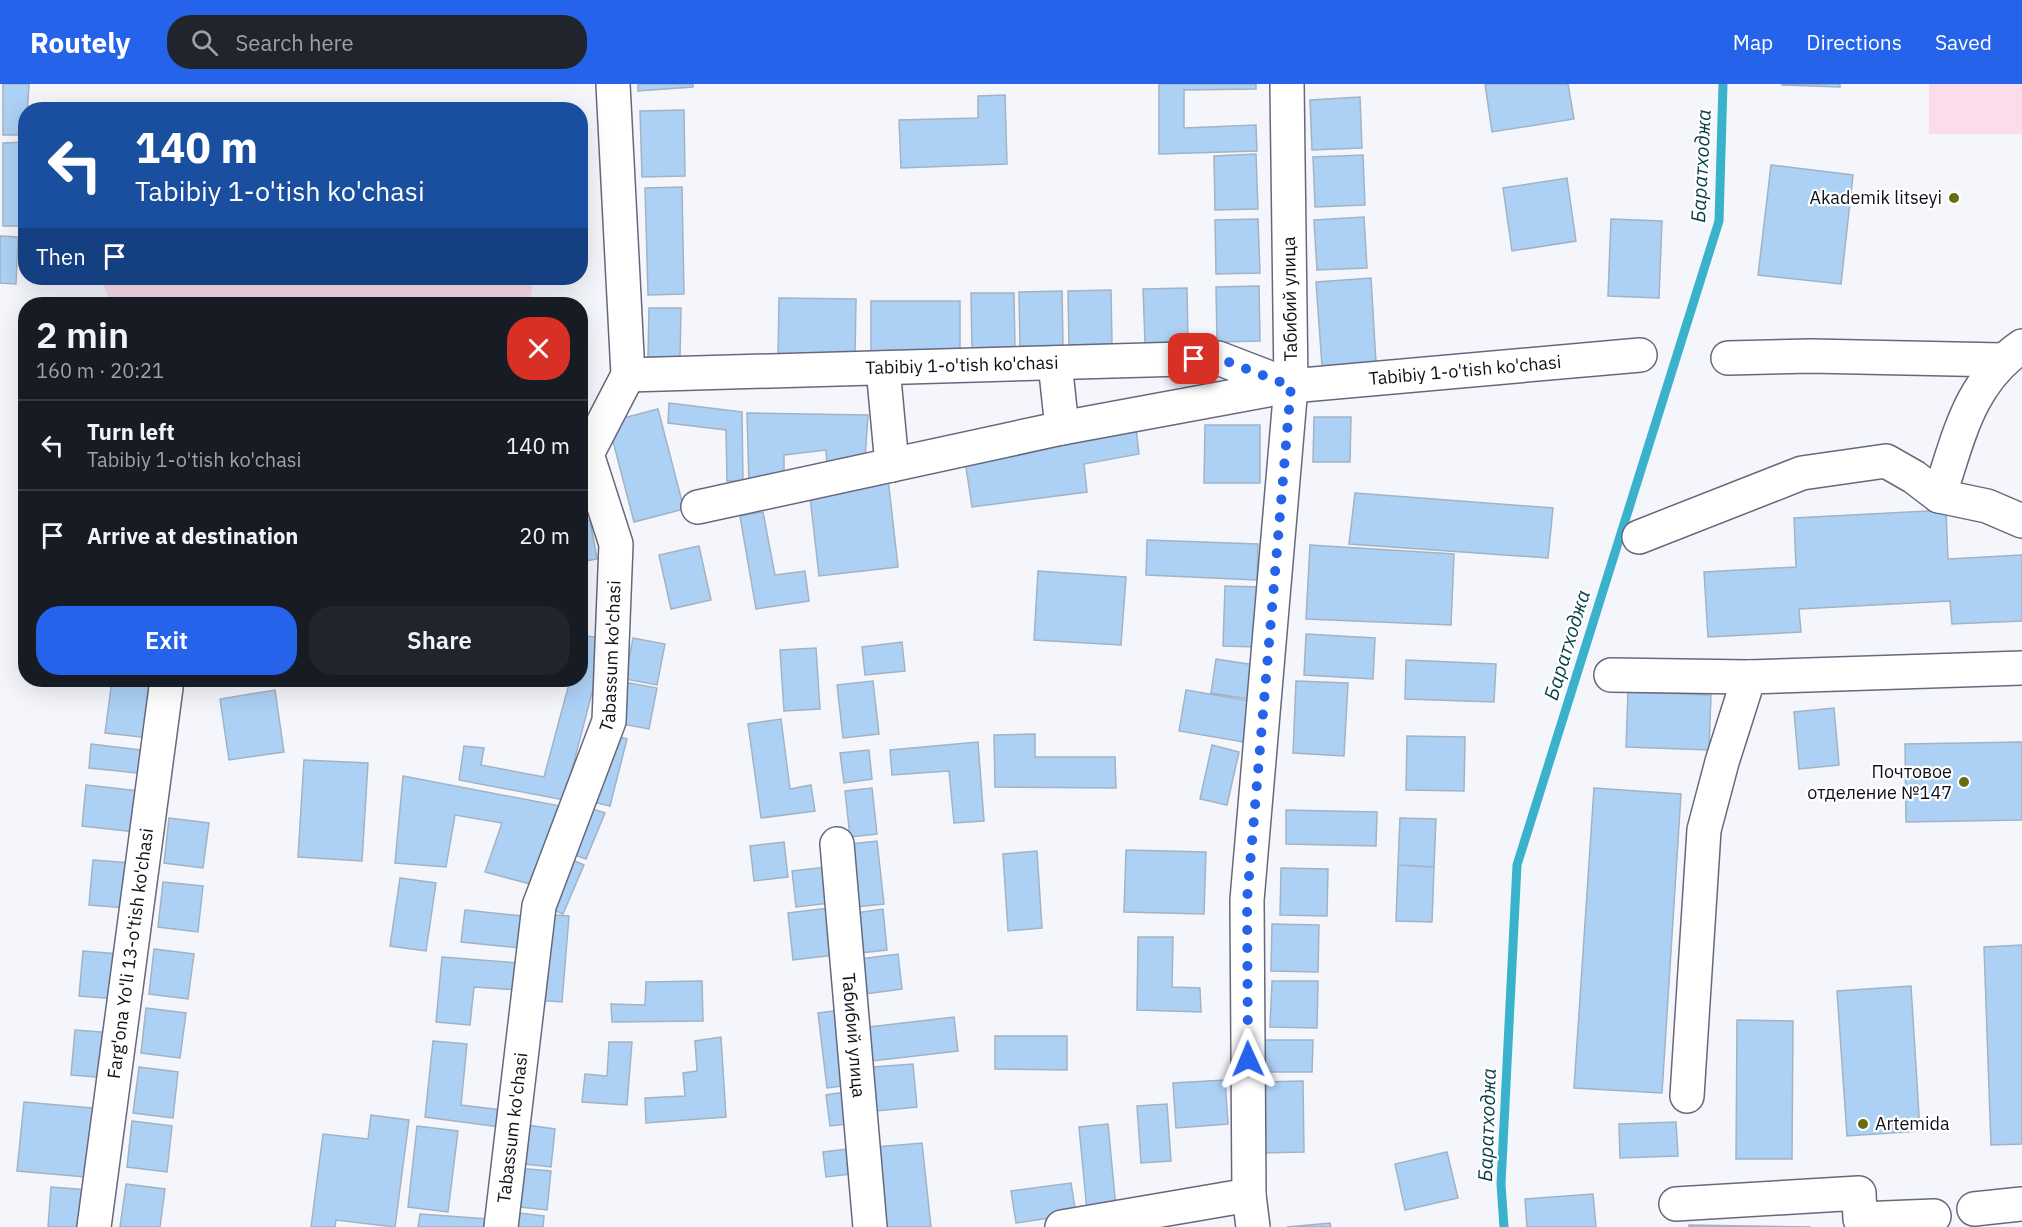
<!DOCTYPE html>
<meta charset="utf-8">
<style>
:root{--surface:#171b24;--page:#20242c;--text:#f1f3f6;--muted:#9ea1a6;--line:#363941;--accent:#2563eb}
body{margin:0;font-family:"IBM Plex Sans",sans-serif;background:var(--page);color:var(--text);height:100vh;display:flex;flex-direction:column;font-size:22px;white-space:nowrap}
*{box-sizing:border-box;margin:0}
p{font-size:20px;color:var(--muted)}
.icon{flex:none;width:33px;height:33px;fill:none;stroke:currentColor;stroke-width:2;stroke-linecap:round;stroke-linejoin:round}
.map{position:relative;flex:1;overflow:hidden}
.drawer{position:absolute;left:18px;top:213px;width:570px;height:390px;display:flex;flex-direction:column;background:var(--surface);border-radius:24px;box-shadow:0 6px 24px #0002}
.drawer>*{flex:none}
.top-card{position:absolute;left:18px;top:18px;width:570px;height:183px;border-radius:24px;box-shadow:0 6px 24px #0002;background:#1a4fa0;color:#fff;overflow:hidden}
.pin{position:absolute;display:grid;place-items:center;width:51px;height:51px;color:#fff;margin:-26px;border-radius:12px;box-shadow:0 3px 9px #0006}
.me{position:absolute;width:66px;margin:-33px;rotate:359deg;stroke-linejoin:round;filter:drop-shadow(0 0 4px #0008)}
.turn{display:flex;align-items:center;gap:21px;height:126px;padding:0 18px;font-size:27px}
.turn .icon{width:78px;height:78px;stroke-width:2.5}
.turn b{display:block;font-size:42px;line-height:51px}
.then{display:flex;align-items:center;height:57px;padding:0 18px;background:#0003;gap:12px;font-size:22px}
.round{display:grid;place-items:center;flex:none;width:63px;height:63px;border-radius:24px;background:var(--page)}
.headline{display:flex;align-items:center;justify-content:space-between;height:102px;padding:0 18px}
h1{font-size:36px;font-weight:600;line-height:45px}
.button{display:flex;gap:12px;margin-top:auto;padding:12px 18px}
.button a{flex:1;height:69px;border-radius:24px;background:var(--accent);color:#fff;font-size:24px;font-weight:600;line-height:69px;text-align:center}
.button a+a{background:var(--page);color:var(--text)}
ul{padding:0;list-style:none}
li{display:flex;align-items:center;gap:18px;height:90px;padding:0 18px;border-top:2px solid var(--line)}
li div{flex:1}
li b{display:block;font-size:22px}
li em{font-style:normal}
header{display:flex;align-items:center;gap:36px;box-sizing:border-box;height:84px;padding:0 30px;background:var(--accent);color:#fff}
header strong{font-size:28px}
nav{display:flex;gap:33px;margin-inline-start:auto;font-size:21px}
.search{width:420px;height:54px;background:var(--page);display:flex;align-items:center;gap:15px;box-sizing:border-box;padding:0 21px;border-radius:24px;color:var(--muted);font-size:22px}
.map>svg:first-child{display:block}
.green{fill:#fbdcea}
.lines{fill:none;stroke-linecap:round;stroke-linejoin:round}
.stream{stroke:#3bb2cb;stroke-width:9}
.building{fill:#acd1f5;stroke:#a1b3c5;stroke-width:1.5}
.minor-casing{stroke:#67687d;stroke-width:36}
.minor{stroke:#fff;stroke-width:33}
.route{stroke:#2563eb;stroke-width:10;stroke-dasharray:0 18}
.poi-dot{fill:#686d10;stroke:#fff;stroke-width:2}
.labels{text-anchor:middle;stroke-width:4.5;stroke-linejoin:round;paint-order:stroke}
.poi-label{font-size:18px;fill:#0f1018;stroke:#fff;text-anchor:end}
.street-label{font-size:18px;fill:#0f1018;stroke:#fff}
.water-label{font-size:20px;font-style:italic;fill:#083e49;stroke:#fff}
</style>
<header>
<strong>Routely</strong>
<div class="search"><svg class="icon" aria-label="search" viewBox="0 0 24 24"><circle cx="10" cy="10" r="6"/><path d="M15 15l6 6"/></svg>Search here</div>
<nav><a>Map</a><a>Directions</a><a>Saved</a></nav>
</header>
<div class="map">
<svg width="2022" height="1143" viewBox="0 0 2022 1143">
<rect width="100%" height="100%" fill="#f5f6fb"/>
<!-- green -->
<path class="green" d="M 1929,0 L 2022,0 L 2022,50 L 1929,50 Z
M 101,194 L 532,194 L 532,208 L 528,220 L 111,220 Z"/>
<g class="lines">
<!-- stream -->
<path class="stream" d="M 1504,1143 L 1501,1100 L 1517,781 L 1719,137 L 1723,0"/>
</g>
<!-- building -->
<path class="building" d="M 3,0 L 29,0 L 26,51 L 3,51 Z
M 638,0 L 693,0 L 693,3 L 638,7 Z
M 1159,0 L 1256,0 L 1256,5 L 1184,6 L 1184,44 L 1256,41 L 1257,67 L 1159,70 Z
M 1485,0 L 1568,0 L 1574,35 L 1492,48 Z
M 1782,0 L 1840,0 L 1840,3 L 1782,1 Z
M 1005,11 L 1007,80 L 901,84 L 899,36 L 978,34 L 978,12 Z
M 1360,13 L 1362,64 L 1312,66 L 1310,16 Z
M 684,26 L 685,92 L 642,93 L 640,27 Z
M 26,58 L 26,142 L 3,142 L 3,59 Z
M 1256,70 L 1258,125 L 1215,126 L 1214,72 Z
M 1363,71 L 1365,121 L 1315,123 L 1313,73 Z
M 1771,81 L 1853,91 L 1841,200 L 1758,191 Z
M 1567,94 L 1576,157 L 1512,167 L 1503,104 Z
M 682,103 L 684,210 L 648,211 L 645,104 Z
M 1364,133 L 1367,184 L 1317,186 L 1314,136 Z
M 1258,135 L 1260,189 L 1216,190 L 1215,136 Z
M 1611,135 L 1662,137 L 1659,214 L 1608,212 Z
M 0,152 L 18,153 L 16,200 L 0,199 Z
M 1371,194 L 1376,278 L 1322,282 L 1316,198 Z
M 1259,202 L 1260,257 L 1217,258 L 1216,203 Z
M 1187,204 L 1188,258 L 1145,259 L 1143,205 Z
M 1111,206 L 1112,260 L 1069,261 L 1068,207 Z
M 1062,207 L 1063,262 L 1020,263 L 1019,208 Z
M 971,209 L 1014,209 L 1015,263 L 972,264 Z
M 779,214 L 856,215 L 855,273 L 778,273 Z
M 871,217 L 960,217 L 960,274 L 871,273 Z
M 649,224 L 681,224 L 680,274 L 648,273 Z
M 669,319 L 742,328 L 743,397 L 727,397 L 726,346 L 668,339 Z
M 658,325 L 684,425 L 634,438 L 608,338 Z
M 747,329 L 868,331 L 865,375 L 827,381 L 826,366 L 784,371 L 784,397 L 749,400 Z
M 1314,333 L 1351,333 L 1350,378 L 1313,378 Z
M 1205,341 L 1260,341 L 1260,399 L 1204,399 Z
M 1136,344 L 1139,370 L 1084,380 L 1087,408 L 972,423 L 964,370 Z
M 888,394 L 898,483 L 819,492 L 809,404 Z
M 1355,409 L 1553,424 L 1548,474 L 1349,460 Z
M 1946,426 L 1948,475 L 2022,471 L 2022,537 L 1952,540 L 1950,517 L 1799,525 L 1801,548 L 1708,553 L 1704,488 L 1796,483 L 1794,434 Z
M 763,428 L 775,491 L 805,487 L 809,517 L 756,525 L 740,432 Z
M 590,436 L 597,475 L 580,478 L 580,438 Z
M 1147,456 L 1258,460 L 1257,496 L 1146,491 Z
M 1310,461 L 1454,470 L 1451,541 L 1306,535 Z
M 699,462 L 711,516 L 671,525 L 659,471 Z
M 1038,487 L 1126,493 L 1121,561 L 1034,556 Z
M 1225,502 L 1259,503 L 1256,563 L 1223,562 Z
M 1306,550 L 1375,554 L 1373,595 L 1304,591 Z
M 582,551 L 606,555 L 564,716 L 459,696 L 464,662 L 484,664 L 481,681 L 544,693 L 570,596 L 580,596 Z
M 633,554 L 665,560 L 657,601 L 625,595 Z
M 902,558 L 905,587 L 865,591 L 862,563 Z
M 816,564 L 820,625 L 784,627 L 780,566 Z
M 1216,575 L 1261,582 L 1256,616 L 1211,609 Z
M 1406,576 L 1496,580 L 1494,618 L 1405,615 Z
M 112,596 L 157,596 L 150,654 L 105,649 Z
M 873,597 L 879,650 L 843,654 L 837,601 Z
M 1296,597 L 1348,599 L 1344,672 L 1293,669 Z
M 624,598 L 657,604 L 649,645 L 616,639 Z
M 275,606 L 284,668 L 229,676 L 220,615 Z
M 1186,606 L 1256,618 L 1249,659 L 1179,647 Z
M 1628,608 L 1711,611 L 1709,666 L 1626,663 Z
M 1834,624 L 1839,681 L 1799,685 L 1794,628 Z
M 781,635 L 790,705 L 811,701 L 815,727 L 761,734 L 748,640 Z
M 611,650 L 627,655 L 610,722 L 593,718 Z
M 1035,650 L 1035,673 L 1115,673 L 1116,704 L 995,703 L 994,651 Z
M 1407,652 L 1465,653 L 1464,707 L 1406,706 Z
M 978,658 L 984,737 L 954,739 L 949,687 L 892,691 L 890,666 Z
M 2022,658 L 2022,736 L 1906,738 L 1905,660 Z
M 91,660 L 149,667 L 147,690 L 89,684 Z
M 1212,661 L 1239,668 L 1227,721 L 1200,715 Z
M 869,666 L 872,695 L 844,699 L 840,669 Z
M 304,676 L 368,679 L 362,777 L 298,773 Z
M 403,692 L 560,722 L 534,801 L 485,788 L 502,739 L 455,731 L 446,783 L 395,779 Z
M 86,701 L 139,707 L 135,748 L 82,742 Z
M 872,704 L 877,750 L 850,753 L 845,707 Z
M 1594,704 L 1681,710 L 1662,1009 L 1574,1004 Z
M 590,724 L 605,729 L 586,775 L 572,770 Z
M 1286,726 L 1377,728 L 1376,762 L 1286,760 Z
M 169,734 L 209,739 L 203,784 L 164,779 Z
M 1400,734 L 1436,735 L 1434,783 L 1398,781 Z
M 877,757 L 884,820 L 856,823 L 850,760 Z
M 784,758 L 788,793 L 754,797 L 750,762 Z
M 1126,766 L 1206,768 L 1204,830 L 1124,828 Z
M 1037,767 L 1042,844 L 1008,847 L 1003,770 Z
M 568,774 L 584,781 L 563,830 L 547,823 Z
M 93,776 L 131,779 L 127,824 L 89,821 Z
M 1398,781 L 1434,783 L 1432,838 L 1396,837 Z
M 827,783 L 830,819 L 796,823 L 792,787 Z
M 1281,784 L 1328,785 L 1327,832 L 1280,831 Z
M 400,794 L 436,799 L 426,867 L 390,862 Z
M 163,798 L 203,802 L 198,848 L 158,843 Z
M 829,824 L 835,871 L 793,876 L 788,829 Z
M 883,825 L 887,866 L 861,869 L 856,829 Z
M 465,826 L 523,832 L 520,864 L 461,858 Z
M 543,830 L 569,832 L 562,918 L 536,916 Z
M 1272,840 L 1319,841 L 1318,888 L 1271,887 Z
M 1138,853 L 1173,853 L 1172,903 L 1200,904 L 1201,928 L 1137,926 Z
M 2022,861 L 2022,1060 L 1991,1061 L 1984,863 Z
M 154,865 L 194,870 L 188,915 L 149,910 Z
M 83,867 L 120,870 L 117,915 L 79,912 Z
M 898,870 L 902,905 L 865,910 L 860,875 Z
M 442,873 L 519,879 L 517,906 L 474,903 L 470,941 L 436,938 Z
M 702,897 L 703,937 L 612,938 L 611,920 L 645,921 L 646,898 Z
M 1272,897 L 1318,897 L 1317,944 L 1270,943 Z
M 1911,902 L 1920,1047 L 1847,1052 L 1837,907 Z
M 146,924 L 186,929 L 180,974 L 141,969 Z
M 841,926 L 850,1001 L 827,1004 L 818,929 Z
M 954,933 L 958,967 L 872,977 L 869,943 Z
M 1737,936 L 1793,937 L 1792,1075 L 1736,1075 Z
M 75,946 L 113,949 L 109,994 L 71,991 Z
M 995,952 L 1067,952 L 1067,986 L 995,985 Z
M 721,953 L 726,1033 L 646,1039 L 645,1014 L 685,1012 L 683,989 L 697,987 L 695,957 Z
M 1264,956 L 1313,956 L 1312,988 L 1264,988 Z
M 433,957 L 467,960 L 461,1021 L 502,1026 L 499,1043 L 425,1033 Z
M 609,958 L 632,958 L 627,1021 L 582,1018 L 585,990 L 607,992 Z
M 913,980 L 917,1023 L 876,1027 L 873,983 Z
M 139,983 L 178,988 L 173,1034 L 133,1029 Z
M 1225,996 L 1228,1040 L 1176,1044 L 1173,999 Z
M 1303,997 L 1304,1068 L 1263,1069 L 1262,998 Z
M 851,1007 L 855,1039 L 830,1042 L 826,1011 Z
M 24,1018 L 103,1025 L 97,1094 L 17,1087 Z
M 1167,1020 L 1171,1077 L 1141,1079 L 1137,1022 Z
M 371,1031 L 409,1036 L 395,1143 L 336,1136 L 335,1143 L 311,1143 L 323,1050 L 368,1055 Z
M 132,1037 L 172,1042 L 167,1088 L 127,1083 Z
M 1676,1038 L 1678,1072 L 1620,1074 L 1619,1040 Z
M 520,1040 L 555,1045 L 551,1083 L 516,1079 Z
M 1108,1040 L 1116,1124 L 1087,1127 L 1079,1043 Z
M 417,1042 L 458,1047 L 448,1128 L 408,1123 Z
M 922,1059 L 931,1143 L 885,1143 L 876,1063 Z
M 856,1064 L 859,1089 L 826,1093 L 823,1068 Z
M 1447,1068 L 1458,1114 L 1405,1126 L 1395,1080 Z
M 516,1084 L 551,1087 L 547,1126 L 511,1122 Z
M 1071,1099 L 1076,1130 L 1016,1139 L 1011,1107 Z
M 126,1100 L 165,1105 L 160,1143 L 120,1143 Z
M 51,1103 L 89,1106 L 86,1143 L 48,1143 Z
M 1593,1110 L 1596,1143 L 1527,1143 L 1525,1115 Z
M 510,1128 L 544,1132 L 543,1143 L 508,1143 Z
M 420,1130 L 488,1135 L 487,1143 L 418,1143 Z
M 1330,1139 L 1331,1143 L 1287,1143 Z
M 1689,1141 L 1811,1143 L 1689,1143 Z"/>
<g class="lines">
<defs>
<g id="minor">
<path d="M 1728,274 L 1811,272 L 2002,276"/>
<path d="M 1055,279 L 1062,344"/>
<path d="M 883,284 L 892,381"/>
<path id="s1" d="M 628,291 L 1218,274 L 1291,302 L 1640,271"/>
<path d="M 1939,412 C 1959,354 1968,299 2022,262"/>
<path d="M 698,423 L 1062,344 L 1289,302"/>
<path d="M 1639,453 L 1802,389 L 1886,377 L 1914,393 L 1939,412 L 1987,422 L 2022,437"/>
<path d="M 1611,591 L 1749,593"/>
<path id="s2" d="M 837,760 L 870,1143"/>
<path d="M 1687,1012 L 1704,746 L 1722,678 L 1749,593 L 2022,584"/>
<path d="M 1676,1120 L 1859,1109 L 1860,1135 L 1934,1132"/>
<path d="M 1974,1125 L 2022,1120"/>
<path id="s3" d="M 94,1143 L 167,596"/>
<path id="s4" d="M 501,1143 L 539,822 L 609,637 L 616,460 L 587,370 L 628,291 L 613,0"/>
<path d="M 1062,1143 L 1249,1111"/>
<path d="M 1253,1143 L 1249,1111 L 1247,816 L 1291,302 L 1287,0"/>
</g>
</defs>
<!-- minor casing -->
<use href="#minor" class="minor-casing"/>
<!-- minor -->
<use href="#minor" class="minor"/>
</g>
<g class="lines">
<!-- route -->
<path class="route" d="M 1194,275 L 1218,274 L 1291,302 L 1247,816 L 1248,975"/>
</g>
<!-- markers -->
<g class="poi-dot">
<circle cx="1954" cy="114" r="6"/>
<circle cx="1964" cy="698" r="6"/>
<circle cx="1863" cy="1040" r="6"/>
</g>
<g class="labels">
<!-- poi labels -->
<g class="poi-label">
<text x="1942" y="120">Akademik litseyi</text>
<text x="1952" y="694">Почтовое<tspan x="1952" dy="21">отделение №147</tspan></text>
<text x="1875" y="1046" text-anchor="start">Artemida</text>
</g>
<!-- street labels -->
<g class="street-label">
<text transform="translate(1290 215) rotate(-91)" y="6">Табибий улица</text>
<text dy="6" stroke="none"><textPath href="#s1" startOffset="334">Tabibiy 1-o'tish ko'chasi</textPath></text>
<text dy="6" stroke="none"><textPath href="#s1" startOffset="843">Tabibiy 1-o'tish ko'chasi</textPath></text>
<text dy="6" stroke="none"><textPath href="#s4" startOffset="586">Tabassum ko'chasi</textPath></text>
<text dy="6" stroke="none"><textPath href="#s3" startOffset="276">Farg'ona Yo'li 13-o'tish ko'chasi</textPath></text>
<text dy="6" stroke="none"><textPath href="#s2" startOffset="192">Табибий улица</textPath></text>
<text dy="6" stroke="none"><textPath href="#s4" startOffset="100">Tabassum ko'chasi</textPath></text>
</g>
<!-- water labels -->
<g class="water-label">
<text transform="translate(1701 82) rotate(-87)" y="7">Баратходжа</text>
<text transform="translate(1567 561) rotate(-73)" y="7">Баратходжа</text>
<text transform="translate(1487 1041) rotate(-88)" y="7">Баратходжа</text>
</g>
</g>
</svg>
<div class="pin" style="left:1194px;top:275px;background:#d93025"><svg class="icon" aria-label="arrive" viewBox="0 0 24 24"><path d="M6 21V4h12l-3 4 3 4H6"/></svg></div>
<svg class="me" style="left:1248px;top:975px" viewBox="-20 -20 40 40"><path d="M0-17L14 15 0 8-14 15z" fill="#2563eb" stroke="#fff" stroke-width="4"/></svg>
<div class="top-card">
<div class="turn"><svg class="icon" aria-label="left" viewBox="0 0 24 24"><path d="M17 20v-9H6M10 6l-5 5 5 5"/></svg><div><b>140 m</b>Tabibiy 1-o'tish ko'chasi</div></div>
<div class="then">Then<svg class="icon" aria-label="arrive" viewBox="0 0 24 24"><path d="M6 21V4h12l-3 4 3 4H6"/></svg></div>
</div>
<section class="drawer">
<div class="headline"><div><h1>2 min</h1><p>160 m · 20:21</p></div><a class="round" style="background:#d93025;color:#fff"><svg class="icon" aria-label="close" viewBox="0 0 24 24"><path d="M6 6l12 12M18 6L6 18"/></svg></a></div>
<ul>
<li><svg class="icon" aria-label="left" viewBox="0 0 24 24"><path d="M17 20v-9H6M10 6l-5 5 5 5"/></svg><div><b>Turn left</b><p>Tabibiy 1-o'tish ko'chasi</p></div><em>140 m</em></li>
<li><svg class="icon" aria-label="arrive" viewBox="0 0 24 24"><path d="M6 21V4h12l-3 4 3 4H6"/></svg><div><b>Arrive at destination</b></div><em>20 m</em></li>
</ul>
<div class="button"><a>Exit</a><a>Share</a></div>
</section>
</div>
